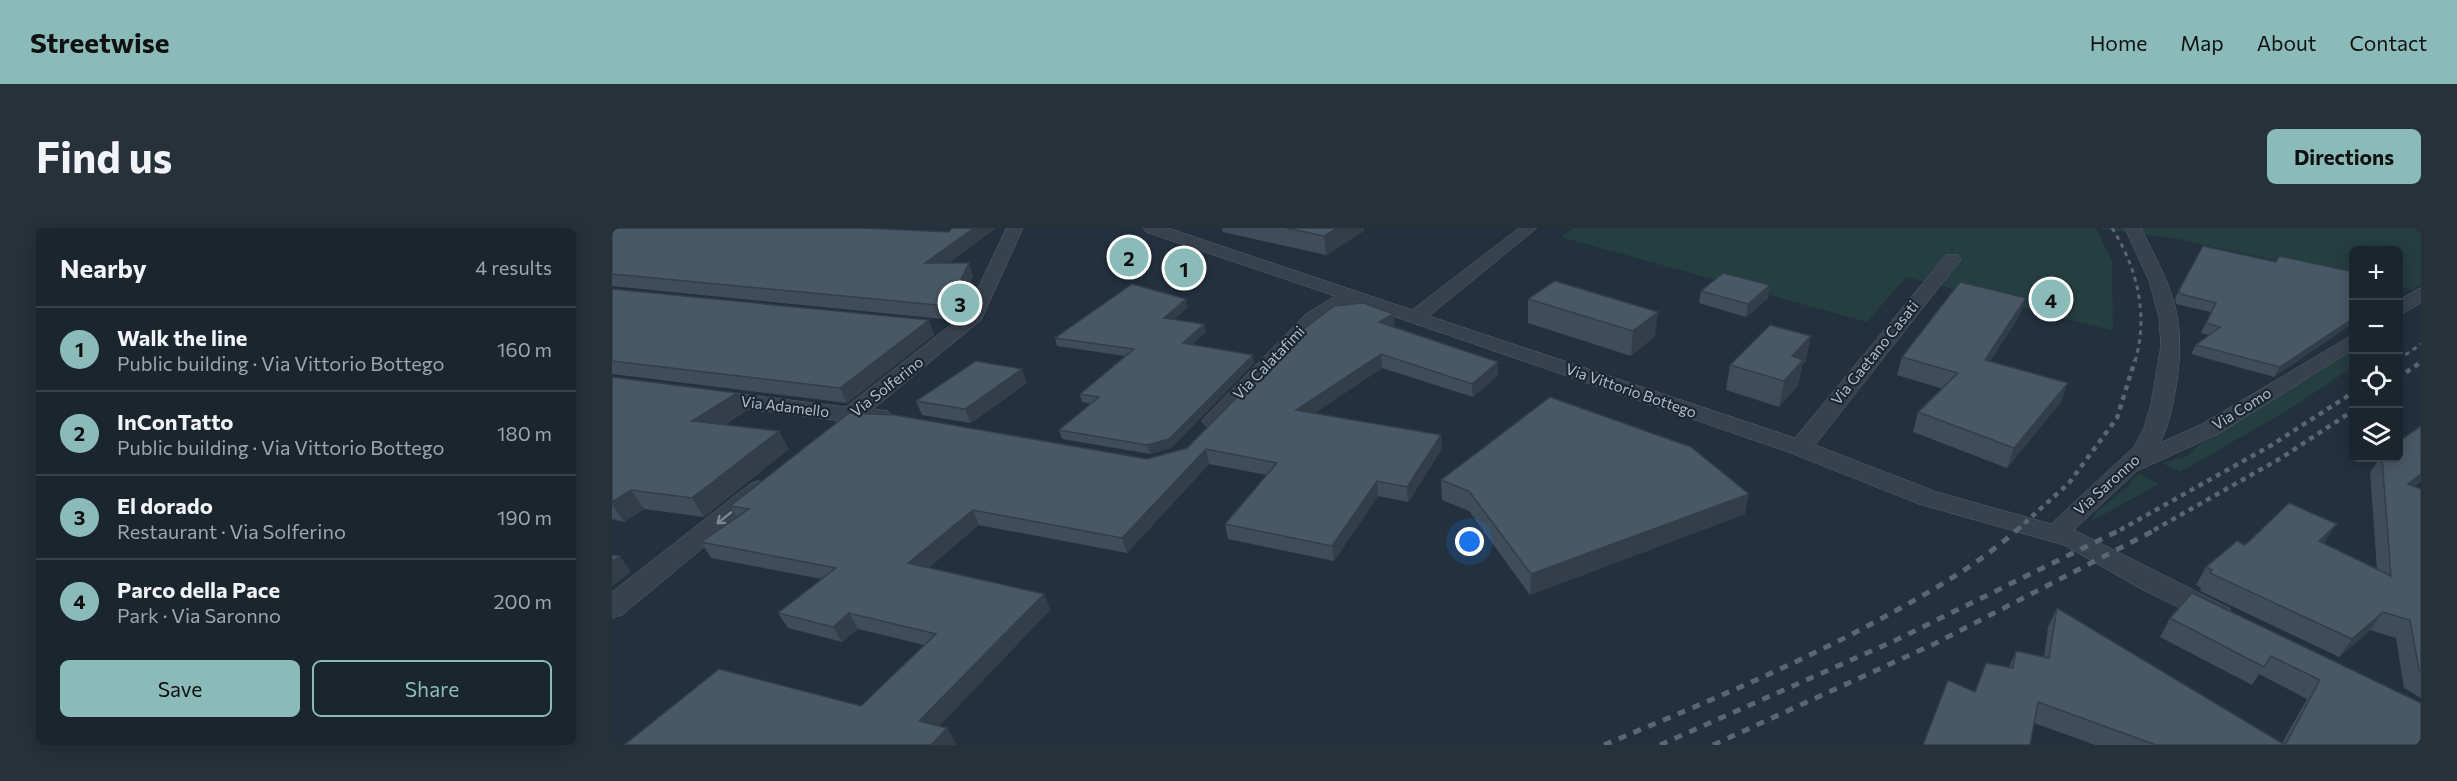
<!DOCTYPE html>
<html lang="en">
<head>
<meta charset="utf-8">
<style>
	:root { --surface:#1a252e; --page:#27313a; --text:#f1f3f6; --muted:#9fa5aa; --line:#38424a; --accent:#8bbbb9 }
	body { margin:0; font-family:Commissioner,sans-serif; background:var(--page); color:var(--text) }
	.controls { position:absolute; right:18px; top:18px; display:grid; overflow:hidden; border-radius:9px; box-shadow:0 3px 15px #0003 }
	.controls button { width:54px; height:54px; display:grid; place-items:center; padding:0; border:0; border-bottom:2px solid var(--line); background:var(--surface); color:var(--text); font:30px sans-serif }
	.you { position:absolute; left:858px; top:314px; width:21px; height:21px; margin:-15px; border:4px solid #fff; border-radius:50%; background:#1a73e8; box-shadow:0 0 0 9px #1a73e833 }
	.badge { display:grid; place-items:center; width:39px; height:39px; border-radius:50%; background:var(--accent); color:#111; font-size:20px; font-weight:700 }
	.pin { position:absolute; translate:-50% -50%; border:3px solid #fff; box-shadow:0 2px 6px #0006 }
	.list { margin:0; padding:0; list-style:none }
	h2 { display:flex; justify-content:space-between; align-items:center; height:78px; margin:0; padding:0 24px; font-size:26px }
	h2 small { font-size:20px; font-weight:400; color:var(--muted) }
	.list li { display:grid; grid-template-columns:39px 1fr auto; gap:18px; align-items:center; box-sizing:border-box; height:84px; padding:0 24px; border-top:2px solid var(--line) }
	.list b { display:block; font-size:22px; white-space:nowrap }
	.list p { margin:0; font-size:20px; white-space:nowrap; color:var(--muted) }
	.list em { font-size:20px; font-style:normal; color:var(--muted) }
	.actions { display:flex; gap:12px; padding:18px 24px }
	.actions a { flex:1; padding:14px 0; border:2px solid var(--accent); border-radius:9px; text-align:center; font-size:21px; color:var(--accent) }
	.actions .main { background:var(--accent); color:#111 }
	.icon { flex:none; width:33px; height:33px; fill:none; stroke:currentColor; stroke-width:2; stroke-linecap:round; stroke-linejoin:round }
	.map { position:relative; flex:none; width:1809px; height:517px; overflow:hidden; border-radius:9px }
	header { display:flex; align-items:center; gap:36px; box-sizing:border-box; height:84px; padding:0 30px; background:var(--accent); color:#111 }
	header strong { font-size:28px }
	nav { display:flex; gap:33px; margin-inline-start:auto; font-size:21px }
	.intro { display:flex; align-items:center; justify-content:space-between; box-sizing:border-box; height:144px; padding:0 36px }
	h1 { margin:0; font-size:42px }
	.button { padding:15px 27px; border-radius:9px; background:var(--accent); color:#111; font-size:21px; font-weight:700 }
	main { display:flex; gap:36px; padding:0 36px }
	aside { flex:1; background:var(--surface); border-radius:9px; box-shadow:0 3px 15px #0003 }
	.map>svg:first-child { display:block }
</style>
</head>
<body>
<header>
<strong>Streetwise</strong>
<nav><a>Home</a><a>Map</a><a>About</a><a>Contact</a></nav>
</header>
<div class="intro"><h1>Find us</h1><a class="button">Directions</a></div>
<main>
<aside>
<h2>Nearby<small>4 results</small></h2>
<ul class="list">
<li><span class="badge">1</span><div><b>Walk the line</b><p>Public building · Via Vittorio Bottego</p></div><em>160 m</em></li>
<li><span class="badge">2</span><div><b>InConTatto</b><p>Public building · Via Vittorio Bottego</p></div><em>180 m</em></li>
<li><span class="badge">3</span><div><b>El dorado</b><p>Restaurant · Via Solferino</p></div><em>190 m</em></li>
<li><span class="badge">4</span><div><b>Parco della Pace</b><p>Park · Via Saronno</p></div><em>200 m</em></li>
</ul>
<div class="actions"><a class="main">Save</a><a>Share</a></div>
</aside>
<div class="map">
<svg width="1809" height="517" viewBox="0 0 1809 517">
	<rect width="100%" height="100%" fill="#23313e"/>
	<g fill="#253e3f">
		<polygon points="960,0 1809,0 1809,56 1801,62 1787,59 1786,22 1742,22 1741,49 1566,11 1484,0 1500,33 1501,103 1294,49 1255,94 949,9"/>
		<polygon points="1741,123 1741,139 1681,179 1568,244 1550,235 1575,228 1588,216"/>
		<polygon points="1526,245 1547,256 1478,294 1485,283 1516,258"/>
	</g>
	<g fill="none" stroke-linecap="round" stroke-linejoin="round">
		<g stroke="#55606c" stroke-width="1">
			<g id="street">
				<path d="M 395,0 L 411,0 L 369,92 L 261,181 L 276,183 L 280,188 L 276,193 C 268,195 232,198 226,196 L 223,192 L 96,176 L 88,174 L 85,169 L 88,164 L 96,162 L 234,179 L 354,85 Z"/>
				<path d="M 532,0 L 556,0 L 800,82 L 907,0 L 925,0 L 817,88 L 1183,210 L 1334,27 L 1346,27 L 1349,31 L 1346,35 L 1203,217 L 1325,264 L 1439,296 L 1522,219 L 1532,200 L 1539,176 L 1549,118 L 1547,89 L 1537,53 L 1513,0 L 1529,0 C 1559,60 1574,85 1565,153 C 1561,175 1558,195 1548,215 L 1590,196 L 1742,106 L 1742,121 L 1606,206 L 1525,243 L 1462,302 L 1617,380 L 1621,387 L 1617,394 L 1606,398 L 1531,362 L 1452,317 L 1307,276 L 1179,225 L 740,74 L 708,94 L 610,198 L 594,198 L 590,193 L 594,188 L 694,86 L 723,68 L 534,4 Z"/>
				<polygon points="1809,60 1809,75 1786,88 1786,73"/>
				<polygon points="147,253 156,256 160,261 156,266 10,387 0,390 0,364 138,256"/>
			</g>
		</g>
		<use href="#street" fill="#37424e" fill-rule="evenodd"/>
		<g stroke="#596775" stroke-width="3" stroke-dasharray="4.5 4.5" stroke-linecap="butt">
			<path d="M 1500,0 C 1525,39 1537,88 1523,133"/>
			<polyline points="1786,132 1809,116"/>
		</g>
		<g stroke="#596775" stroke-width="4.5" stroke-dasharray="5 5" stroke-linecap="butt">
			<polyline points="1786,150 1809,134"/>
			<polyline points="1405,302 1457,255 1505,190 1523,132"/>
			<polyline points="1508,302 1658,218 1742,164"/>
			<polyline points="1542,302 1669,230 1742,182"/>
		</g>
		<g stroke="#596775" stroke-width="5" stroke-dasharray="8 8" stroke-linecap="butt">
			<path d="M 992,517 C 1087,477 1183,438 1274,388 C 1320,363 1367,336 1406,301"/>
			<polyline points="1048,517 1282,413 1510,301"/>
			<polyline points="1101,517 1324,415 1545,301"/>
		</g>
	</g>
	<g fill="#3f4c59">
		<polygon points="0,0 337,4 384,0 336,35 361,48 341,92 0,58"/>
		<polygon points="610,0 752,0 752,3 714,27 611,4"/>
		<polygon points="1664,34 1742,44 1662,149 1579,126 1584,117 1597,107 1589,105 1599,84 1564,76 1563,71 1567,62"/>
		<polygon points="0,61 322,107 235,175 0,146"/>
		<polygon points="1089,63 1156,70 1134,89 1087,75"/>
		<polygon points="916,71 1043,108 1019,128 916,95"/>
		<polygon points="576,79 561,92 594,104 580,116 642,135 559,220 538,226 450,211 447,202 479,176 470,174 468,166 513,128 445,118 443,110"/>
		<polygon points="1408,87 1378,133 1449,174 1395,240 1301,204 1306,184 1331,161 1285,147 1290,129"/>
		<polygon points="783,99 886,147 861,169 770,140 703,185 830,221 796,274 766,268 722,333 616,311 613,296 655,247 597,236 515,325 367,297 316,340 432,366 438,382 327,498 344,516 343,517 12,517 249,478 312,417 246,401 230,414 176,400 166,385 210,351 99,330 89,314 125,289 118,278 535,231 575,220"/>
		<polygon points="1194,133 1190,137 1186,157 1167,179 1114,162 1118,137"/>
		<polygon points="0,149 135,182 113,197 177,221 92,289 32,281 12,294 0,291"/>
		<polygon points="415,155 359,195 310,187 304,173"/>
		<polygon points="1768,230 1786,230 1803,259 1809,261 1809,470 1792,460 1784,410 1758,402 1727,429 1588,363 1589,360 1584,357 1594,339 1633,317 1713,313 1712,315 1765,341 1758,244"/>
		<polygon points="829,252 1133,286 918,367 857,283 830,272"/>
		<polygon points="1580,365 1809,517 1483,517 1422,495 1363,464 1397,439 1404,423 1432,429 1436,399 1445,380 1670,515 1695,471 1647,446 1640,457 1548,409 1558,390"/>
	</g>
	<g fill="#333e48">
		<polygon points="362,0 384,0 319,48 313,35"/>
		<polygon points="725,0 752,0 752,3 714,27 712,8"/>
		<polygon points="357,35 361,48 341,92 336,78"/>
		<polygon points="1158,57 1156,70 1134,89 1136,76"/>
		<polygon points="1414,70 1408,87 1367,150 1373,132"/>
		<polygon points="574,71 576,79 554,98 552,90"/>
		<polygon points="1046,84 1043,108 1019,128 1021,103"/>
		<polygon points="782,86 783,99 767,94"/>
		<polygon points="1742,90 1742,95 1662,149 1668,139"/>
		<polygon points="317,92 322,107 235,175 228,160"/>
		<polygon points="592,96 594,104 573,123 571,115"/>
		<polygon points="1199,108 1194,133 1190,137 1186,157 1167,179 1172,153 1180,128"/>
		<polygon points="769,126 770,140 687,196 684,182"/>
		<polygon points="641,127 642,135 559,220 538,226 535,217"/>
		<polygon points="886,134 886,147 861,169 860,156"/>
		<polygon points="410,141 415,155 359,195 353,181"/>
		<polygon points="1456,155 1449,174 1395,240 1402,220"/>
		<polygon points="125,165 135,182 91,211 80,193"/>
		<polygon points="167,203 177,221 92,289 80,270"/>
		<polygon points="829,207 830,221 796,274 795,259"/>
		<polygon points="594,221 597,236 515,325 510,310"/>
		<polygon points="1809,246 1809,254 1785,273 1796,256"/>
		<polygon points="765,253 766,268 722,333 720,318"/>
		<polygon points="19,262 32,281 12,294 0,276 0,274"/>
		<polygon points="1137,266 1133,286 918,367 919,346"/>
		<polygon points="361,282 367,297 304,351 296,335"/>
		<polygon points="1725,296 1713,313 1696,331 1707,313"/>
		<polygon points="8,328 19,344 0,358 0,334"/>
		<polygon points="432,366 438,382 316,509 307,493"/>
		<polygon points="1771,384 1758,402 1727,429 1740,411"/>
		<polygon points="237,385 246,401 230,414 221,399"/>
		<polygon points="335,500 344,516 343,517 319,517"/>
	</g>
	<g fill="#495867" stroke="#333e48" stroke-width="1.5">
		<polygon points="0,0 251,0 337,4 340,0 362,0 313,35 357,35 336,78 0,46"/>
		<polygon points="674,0 725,0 712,8"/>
		<polygon points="1591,18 1664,34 1667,28 1742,44 1742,90 1668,139 1584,117 1608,99 1594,95 1604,75 1569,66 1567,62"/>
		<polygon points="1111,45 1158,57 1136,76 1089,63"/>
		<polygon points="943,53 1046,84 1021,103 916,71"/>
		<polygon points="1348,54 1414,70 1373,132 1456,155 1402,220 1306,184 1346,145 1290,129"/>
		<polygon points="520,56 574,71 552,90 592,96 571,115 641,127 557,211 535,217 447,202 487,169 468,166 522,121 443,110"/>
		<polygon points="0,61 317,92 228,160 0,133"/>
		<polygon points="751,75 782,86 767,94 886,134 860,156 769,126 684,182 829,207 795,259 765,253 720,318 613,296 665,235 594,221 510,310 361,282 296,335 432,366 307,493 335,500 319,517 12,517 107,441 249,478 324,406 237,385 221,399 166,385 224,340 89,314 137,281 118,278 237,185 283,187 535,231 575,220 692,101 722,78"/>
		<polygon points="1158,97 1199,108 1180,128 1191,132 1172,153 1118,137"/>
		<polygon points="364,133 410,141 353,181 304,173"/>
		<polygon points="0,149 125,165 80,193 167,203 80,270 19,262 0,274"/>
		<polygon points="938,169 1079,219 1137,266 919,346 857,263 829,252"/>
		<polygon points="1809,198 1809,246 1796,256 1809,261 1809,443 1807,442 1798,392 1771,384 1740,411 1598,345 1600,342 1594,339 1625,313 1633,317 1677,275 1725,296 1707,313 1779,348 1770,230 1786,230 1786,214"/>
		<polygon points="0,327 8,328 0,334"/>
		<polygon points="1580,365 1809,475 1809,517 1544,517 1426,474 1418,517 1311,517 1336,452 1363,464 1374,435 1401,440 1404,423 1437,430 1445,380 1673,517 1708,452 1659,428 1652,439 1558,390"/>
	</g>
	<defs><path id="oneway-shaft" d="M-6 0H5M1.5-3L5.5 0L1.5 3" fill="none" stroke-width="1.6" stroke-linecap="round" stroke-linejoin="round" transform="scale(1.5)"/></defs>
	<use stroke="#7b8692" href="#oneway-shaft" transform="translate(112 290) rotate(141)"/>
	<g text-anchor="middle" stroke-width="4.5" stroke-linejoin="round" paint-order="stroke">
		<g font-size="15" fill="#b3bdc9" stroke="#1c2733">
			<text transform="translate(1263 125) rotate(-51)" y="5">Via Gaetano Casati</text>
			<text transform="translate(657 135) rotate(-46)" y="5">Via Calatafimi</text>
			<text transform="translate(275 159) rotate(-38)" y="5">Via Solferino</text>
			<text transform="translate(1019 163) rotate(19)" y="5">Via Vittorio Bottego</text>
			<text transform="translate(173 179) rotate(7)" y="5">Via Adamello</text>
			<text transform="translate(1630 181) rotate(-32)" y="5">Via Como</text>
			<text transform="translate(1495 257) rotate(-42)" y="5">Via Saronno</text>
		</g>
	</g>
</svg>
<div class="controls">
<button>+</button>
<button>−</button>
<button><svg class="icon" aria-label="locate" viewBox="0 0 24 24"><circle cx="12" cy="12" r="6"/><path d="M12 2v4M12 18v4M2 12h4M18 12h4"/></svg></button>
<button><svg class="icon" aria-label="layers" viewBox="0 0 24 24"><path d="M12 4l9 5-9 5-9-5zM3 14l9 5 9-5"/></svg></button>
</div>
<div class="you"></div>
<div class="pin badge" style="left:572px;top:40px">1</div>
<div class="pin badge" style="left:517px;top:29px">2</div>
<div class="pin badge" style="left:348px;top:75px">3</div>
<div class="pin badge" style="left:1439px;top:71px">4</div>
</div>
</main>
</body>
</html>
